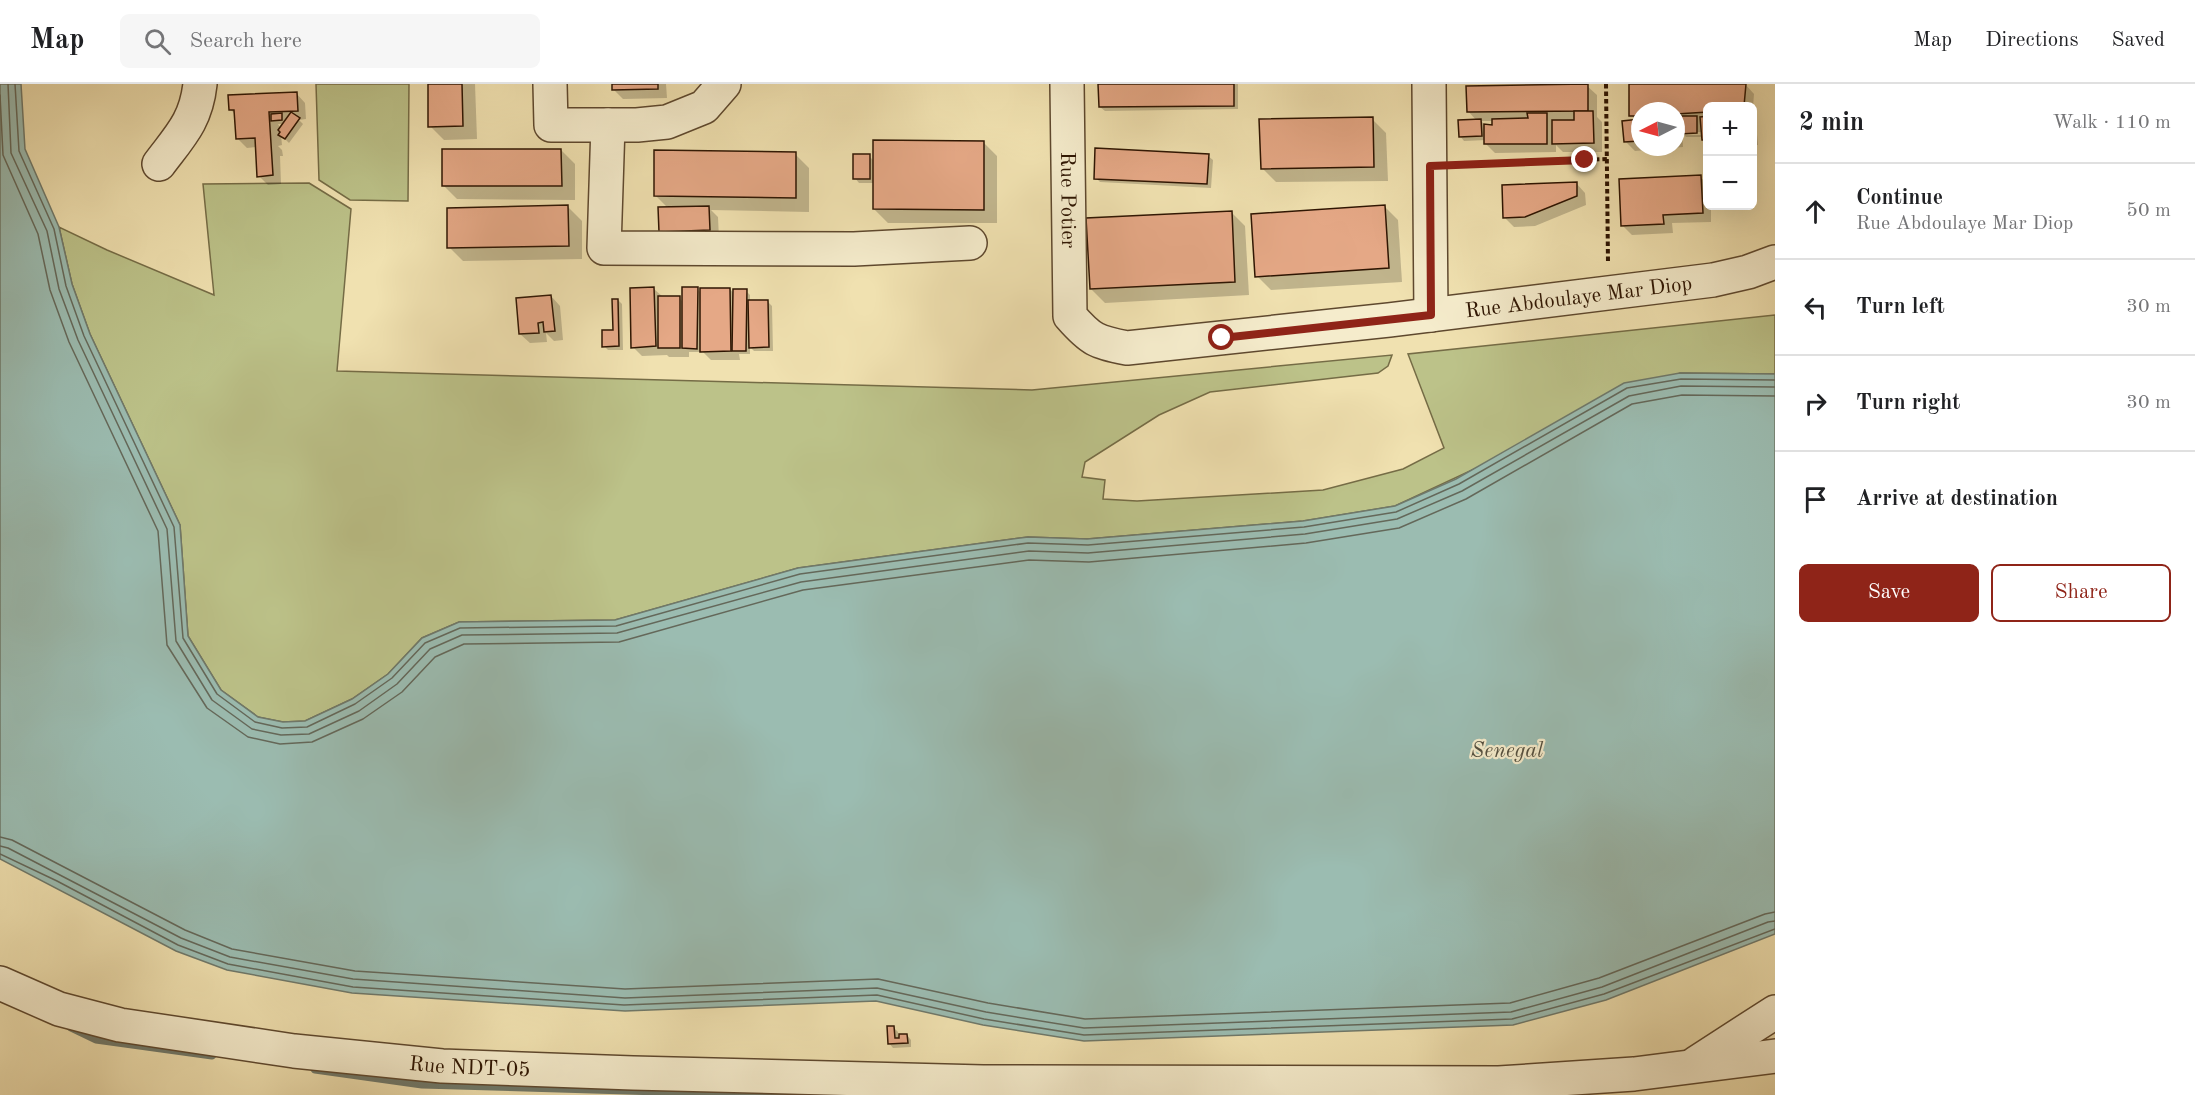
<!DOCTYPE html>
<html lang="en">
<head>
<meta charset="utf-8">
<style>
	:root { --surface:#fff; --page:#f6f6f6; --text:#202124; --muted:#757577; --line:#e0e0e0; --accent:#8f2418 }
	body { margin:0; font-family:"Old Standard TT",serif; background:var(--page); color:var(--text) }
	.controls { position:absolute; right:18px; top:18px; display:grid; overflow:hidden; border-radius:9px; box-shadow:0 6px 24px #0002 }
	.controls button { width:54px; height:54px; display:grid; place-items:center; padding:0; border:0; border-bottom:2px solid var(--line); background:var(--surface); color:var(--text); font:30px sans-serif }
	.compass { position:absolute; left:1631px; top:18px; width:54px; height:54px; border-radius:50%; background:var(--surface); box-shadow:0 6px 24px #0002; rotate:264deg }
	.stop { position:absolute; width:18px; height:18px; margin:-14px; border:4px solid #8f2418; border-radius:50%; background:#fff }
	.stop.end { background:#8f2418; border-color:#fff; box-shadow:0 2px 6px #0008 }
	.list { margin:0; padding:0; list-style:none }
	h2 { display:flex; justify-content:space-between; align-items:center; height:78px; margin:0; padding:0 24px; font-size:26px }
	h2 small { font-size:20px; font-weight:400; color:var(--muted) }
	.list li { display:grid; grid-template-columns:39px 1fr auto; gap:18px; align-items:center; box-sizing:border-box; height:96px; padding:0 24px; border-top:2px solid var(--line) }
	.list b { display:block; font-size:22px; white-space:nowrap }
	.list p { margin:0; font-size:20px; white-space:nowrap; color:var(--muted) }
	.list em { font-size:20px; font-style:normal; color:var(--muted) }
	.actions { display:flex; gap:12px; padding:18px 24px }
	.actions a { flex:1; padding:14px 0; border:2px solid var(--accent); border-radius:9px; text-align:center; font-size:21px; color:var(--accent) }
	.actions .main { background:var(--accent); color:#fff }
	.icon { flex:none; width:33px; height:33px; fill:none; stroke:currentColor; stroke-width:2; stroke-linecap:round; stroke-linejoin:round }
	.map { position:relative; flex:none; width:1775px; height:1011px; overflow:hidden }
	header { display:flex; align-items:center; gap:36px; box-sizing:border-box; height:84px; padding:0 30px; background:var(--surface); border-bottom:2px solid var(--line) }
	header strong { font-size:28px }
	nav { display:flex; gap:33px; margin-inline-start:auto; font-size:21px }
	.search { width:420px; height:54px; background:var(--page); display:flex; align-items:center; gap:15px; box-sizing:border-box; padding:0 21px; border-radius:9px; color:var(--muted); font-size:22px }
	main { display:flex }
	aside { flex:1; background:var(--surface) }
	.map>svg:first-child { display:block }
</style>
</head>
<body>
<header>
<strong>Map</strong>
<div class="search"><svg class="icon" aria-label="search" viewBox="0 0 24 24"><circle cx="10" cy="10" r="6"/><path d="M15 15l6 6"/></svg>Search here</div>
<nav><a>Map</a><a>Directions</a><a>Saved</a></nav>
</header>
<main>
<div class="map">
<svg width="1775" height="1011" viewBox="0 0 1775 1011">
	<rect width="100%" height="100%" fill="#f0e1b0"/>
	<filter id="stains"><feTurbulence type="fractalNoise" baseFrequency=".00333" numOctaves="4"/><feColorMatrix values="0 0 0 0 .2 0 0 0 0 .09 0 0 0 0 .02 0 0 0 .5 -.17"/></filter>
	<radialGradient id="worn" r=".72"><stop offset=".6" stop-color="#630" stop-opacity="0"/><stop offset="1" stop-color="#630" stop-opacity=".3"/></radialGradient>
	<g fill="#bcc289" stroke="#756c46" stroke-width="1.5">
		<polygon points="316,0 409,0 408,117 350,116 319,96"/>
		<polygon points="309,99 351,125 337,287 1032,306 1392,271 1388,282 1378,289 1210,308 1159,331 1085,378 1082,393 1105,396 1103,415 1137,417 1323,406 1403,385 1444,364 1408,270 1775,231 1775,290 1680,289 1395,422 1303,437 1087,455 1028,453 798,484 615,536 459,538 422,554 388,590 352,615 305,637 283,638 258,633 221,606 188,552 180,441 90,250 72,200 59,143 107,166 214,211 203,100"/>
	</g>
	<polygon fill="#9bbcb1" stroke="#6f796b" stroke-width="1.5" points="0,0 21,0 25,65 59,143 72,200 90,250 180,441 188,552 221,606 258,633 283,638 305,637 352,615 388,590 422,554 459,538 615,536 798,484 1028,453 1087,455 1303,437 1395,422 1456,395 1624,299 1680,289 1775,290 1775,850 1606,916 1513,941 1084,957 983,941 876,917 625,927 352,909 227,886 176,867 0,775"/>
	<g fill="#0003" fill-rule="evenodd">
		<polygon points="429,0 475,0 477,55 444,56 430,42"/>
		<polygon points="614,0 666,0 667,14 623,15 614,6"/>
		<polygon points="1100,0 1238,0 1238,25 1105,27 1100,23"/>
		<path d="M 1745,0 L 1754,10 L 1752,36 L 1752,22 L 1708,22 L 1708,59 L 1703,53 L 1686,53 L 1682,49 L 1683,63 L 1635,67 L 1625,57 L 1637,37 L 1631,31 L 1630,1 ZM 1640,27 L 1676,27 L 1676,63 L 1640,63 ZM 1684,48 L 1705,48 L 1705,51 L 1684,51 Z"/>
		<path d="M 1587,2 L 1597,11 L 1597,33 L 1602,38 L 1602,68 L 1563,68 L 1556,61 L 1556,68 L 1495,69 L 1486,60 L 1486,56 L 1464,57 L 1460,52 L 1477,37 L 1468,27 ZM 1481,37 L 1493,37 L 1493,42 L 1486,42 Z"/>
		<path d="M 296,9 L 305,19 L 306,35 L 299,36 L 303,40 L 289,59 L 281,51 L 282,61 L 278,62 L 282,66 L 283,72 L 280,72 L 281,100 L 268,101 L 259,92 L 257,63 L 247,64 L 237,54 L 236,31 L 230,25 ZM 278,40 L 285,40 L 281,45 Z"/>
		<polygon points="1372,35 1386,49 1388,97 1276,98 1262,84"/>
		<polygon points="1752,36 1756,39 1758,61 1752,61"/>
		<polygon points="983,58 997,72 997,139 888,139 874,125 874,99 859,99 855,94 869,72 874,77"/>
		<polygon points="561,66 575,80 575,116 457,115 443,101"/>
		<polygon points="795,70 809,84 809,128 711,126 718,133 719,155 670,156 661,147 668,124 655,111"/>
		<polygon points="1208,72 1213,76 1211,104 1100,98 1096,94"/>
		<polygon points="1700,93 1708,100 1708,122 1711,122 1711,138 1672,139 1673,149 1632,151 1623,142"/>
		<polygon points="1576,99 1585,109 1586,121 1535,142 1514,143 1505,134"/>
		<polygon points="1384,122 1398,136 1402,198 1271,206 1257,192"/>
		<polygon points="568,123 582,137 582,175 463,177 449,163"/>
		<polygon points="1231,128 1245,142 1249,211 1105,219 1091,205"/>
		<polygon points="654,205 663,213 679,214 683,218 697,205 701,209 730,205 734,210 746,207 750,211 750,218 767,217 772,222 773,267 754,267 750,263 750,270 739,270 740,276 711,276 701,266 701,268 689,268 689,273 669,273 667,271 642,272 633,263"/>
		<polygon points="551,212 560,222 563,256 554,257 546,249 547,258 530,259 520,250"/>
		<polygon points="618,216 622,220 623,266 608,266 604,262 615,247"/>
		<polygon points="894,944 898,948 898,952 907,951 911,956 911,963 893,964 889,959"/>
	</g>
	<g fill="none" stroke-linecap="round" stroke-linejoin="round">
		<g stroke="#64685a" stroke-width="1.5">
			<polyline points="8,0 11,69 47,147 59,205 78,256 167,445 176,557 212,616 252,645 281,651 309,650 359,627 397,600 430,565 462,551 617,549 801,498 1029,467 1088,469 1305,450 1397,435 1462,407 1629,312 1681,302 1775,303"/>
			<polyline points="15,0 19,67 54,145 66,202 84,252 174,443 183,554 217,610 255,638 282,644 307,643 355,620 392,594 425,559 460,544 616,542 800,490 1028,459 1088,461 1304,443 1396,428 1459,400 1627,304 1681,295 1775,296"/>
			<polyline points="0,11 3,71 38,150 50,206 69,258 158,447 167,561 207,624 248,653 280,660 312,658 363,635 402,608 435,573 464,560 619,558 803,506 1029,476 1089,478 1306,459 1399,444 1466,415 1632,320 1682,311 1775,312"/>
			<polyline points="0,753 12,756 185,846 232,865 355,887 625,905 878,895 988,919 1085,935 1510,919 1599,894 1765,830 1775,828"/>
			<polyline points="0,762 8,764 181,854 230,873 353,895 625,914 877,904 986,928 1084,944 1511,928 1602,903 1768,838 1775,837"/>
			<polyline points="0,770 57,797 178,861 228,880 353,903 624,921 877,911 984,935 1084,951 1512,935 1604,910 1775,845"/>
		</g>
		<g stroke="#6f796b" stroke-width="9">
			<polyline points="71,943 96,955 212,971"/>
			<polyline points="315,985 422,1000 796,1011"/>
		</g>
	</g>
	<g fill="#e5a886" stroke="#2e1502" stroke-width="1.5">
		<polygon points="428,0 462,0 463,42 428,43"/>
		<polygon points="612,0 658,0 658,5 612,6"/>
		<polygon points="1098,0 1234,0 1234,22 1099,23"/>
		<polygon points="1588,0 1588,27 1467,28 1466,2"/>
		<polygon points="1629,0 1746,0 1744,22 1708,22 1708,28 1676,30 1676,27 1640,27 1640,32 1629,32"/>
		<polygon points="297,8 298,27 269,28 273,91 257,93 255,54 236,55 234,26 229,26 228,11"/>
		<polygon points="1574,27 1593,27 1594,59 1552,60 1552,36 1574,36"/>
		<polygon points="291,28 300,34 285,55 278,51 280,48 278,46"/>
		<polygon points="282,29 282,36 271,37 271,30"/>
		<polygon points="1527,29 1547,29 1547,60 1484,60 1484,40 1492,41 1492,35 1528,34"/>
		<polygon points="1680,32 1697,32 1697,49 1680,50"/>
		<polygon points="1708,32 1708,56 1702,56 1700,33"/>
		<polygon points="1373,33 1374,83 1261,85 1259,35"/>
		<polygon points="1481,35 1482,52 1459,53 1458,36"/>
		<polygon points="1640,35 1640,57 1624,58 1622,37"/>
		<polygon points="873,56 984,57 984,126 873,125"/>
		<polygon points="1095,64 1209,70 1207,100 1094,95"/>
		<polygon points="442,65 561,65 562,102 442,102"/>
		<polygon points="654,66 796,68 796,114 654,112"/>
		<rect x="853" y="70" width="17" height="25"/>
		<polygon points="1701,91 1703,129 1663,131 1664,140 1621,142 1619,95"/>
		<polygon points="1577,98 1577,112 1525,133 1503,134 1502,101"/>
		<polygon points="568,121 569,162 447,164 447,124"/>
		<polygon points="1385,121 1389,184 1255,193 1251,130"/>
		<polygon points="709,122 710,146 659,148 658,123"/>
		<polygon points="1232,127 1235,198 1090,205 1086,134"/>
		<polygon points="654,203 656,262 631,264 630,204"/>
		<polygon points="682,203 698,203 697,265 682,264"/>
		<polygon points="700,204 730,204 731,267 700,268"/>
		<polygon points="733,205 747,205 746,267 732,267"/>
		<polygon points="551,211 555,247 544,248 543,238 538,239 539,249 519,250 516,214"/>
		<rect x="658" y="212" width="22" height="52"/>
		<polygon points="612,215 618,215 619,262 602,263 602,246 613,246"/>
		<polygon points="748,216 768,216 769,263 749,264"/>
		<polygon points="887,942 894,942 895,954 899,954 899,950 907,950 908,959 888,960"/>
	</g>
	<g fill="none" stroke-linecap="round" stroke-linejoin="round">
		<g stroke="#5e482e" stroke-width="36">
			<g id="minor">
				<polyline points="550,0 551,41 637,41 667,38 704,23 724,0"/>
				<path id="s1" d="M 1067,0 L 1070,232 C 1091,256 1096,258 1127,264 L 1389,236 L 1713,196 L 1748,188 L 1775,178"/>
				<polyline points="1429,0 1431,231"/>
				<polyline points="608,41 604,164 854,165 970,159"/>
				<path d="M 159,80 C 180,52 196,37 200,0"/>
				<path id="s2" d="M 0,899 L 59,925 L 120,941 L 294,967 L 442,982 L 633,989 L 983,998 L 1499,999 L 1634,990 L 1775,972"/>
				<polyline points="1696,979 1775,928"/>
			</g>
		</g>
		<g stroke="#2e1502" stroke-width="4" stroke-dasharray="4.5 3" stroke-linecap="butt">
			<polyline points="1606,0 1608,179"/>
			<polyline points="1460,81 1607,75"/>
		</g>
		<use href="#minor" stroke="#f5eccc" stroke-width="33"/>
	</g>
	<g fill="none" stroke-linecap="round" stroke-linejoin="round">
		<polyline stroke="#8f2418" stroke-width="8" points="1222,254 1431,231 1430,82 1585,76"/>
	</g>
	<g text-anchor="middle" stroke-width="4.5" stroke-linejoin="round" paint-order="stroke">
		<g font-size="21" fill="#2e1502" stroke="#f5eccc">
			<text dy="7" stroke="none"><textPath href="#s1" startOffset="116">Rue Potier</textPath></text>
			<text dy="7" stroke="none"><textPath href="#s1" startOffset="754">Rue Abdoulaye Mar Diop</textPath></text>
			<text dy="7" stroke="none"><textPath href="#s2" startOffset="480">Rue NDT-05</textPath></text>
		</g>
		<g font-size="22" font-style="italic" fill="#544f3f" stroke="#f5eccc">
			<text x="1507" y="673">Senegal</text>
		</g>
	</g>
	<rect width="100%" height="100%" filter="url(#stains)"/>
	<rect width="100%" height="100%" fill="url(#worn)"/>
</svg>
<div class="controls">
<button>+</button>
<button>−</button>
</div>
<svg class="compass" viewBox="-18 -18 36 36"><path d="M0-13l5 13h-10z" fill="#e53935"/><path d="M0 13l5-13h-10z" fill="#757577"/></svg>
<div class="stop" style="left:1222px;top:254px"></div>
<div class="stop end" style="left:1585px;top:76px"></div>
</div>
<aside>
<h2>2 min<small>Walk · 110 m</small></h2>
<ul class="list">
<li><svg class="icon" aria-label="ahead" viewBox="0 0 24 24"><path d="M12 20V5M6 11l6-6 6 6"/></svg><div><b>Continue</b><p>Rue Abdoulaye Mar Diop</p></div><em>50 m</em></li>
<li><svg class="icon" aria-label="left" viewBox="0 0 24 24"><path d="M17 20v-9H6M10 6l-5 5 5 5"/></svg><div><b>Turn left</b></div><em>30 m</em></li>
<li><svg class="icon" aria-label="right" viewBox="0 0 24 24"><path d="M7 20v-9h11M14 6l5 5-5 5"/></svg><div><b>Turn right</b></div><em>30 m</em></li>
<li><svg class="icon" aria-label="arrive" viewBox="0 0 24 24"><path d="M6 21V4h12l-3 4 3 4H6"/></svg><div><b>Arrive at destination</b></div></li>
</ul>
<div class="actions"><a class="main">Save</a><a>Share</a></div>
</aside>
</main>
</body>
</html>
